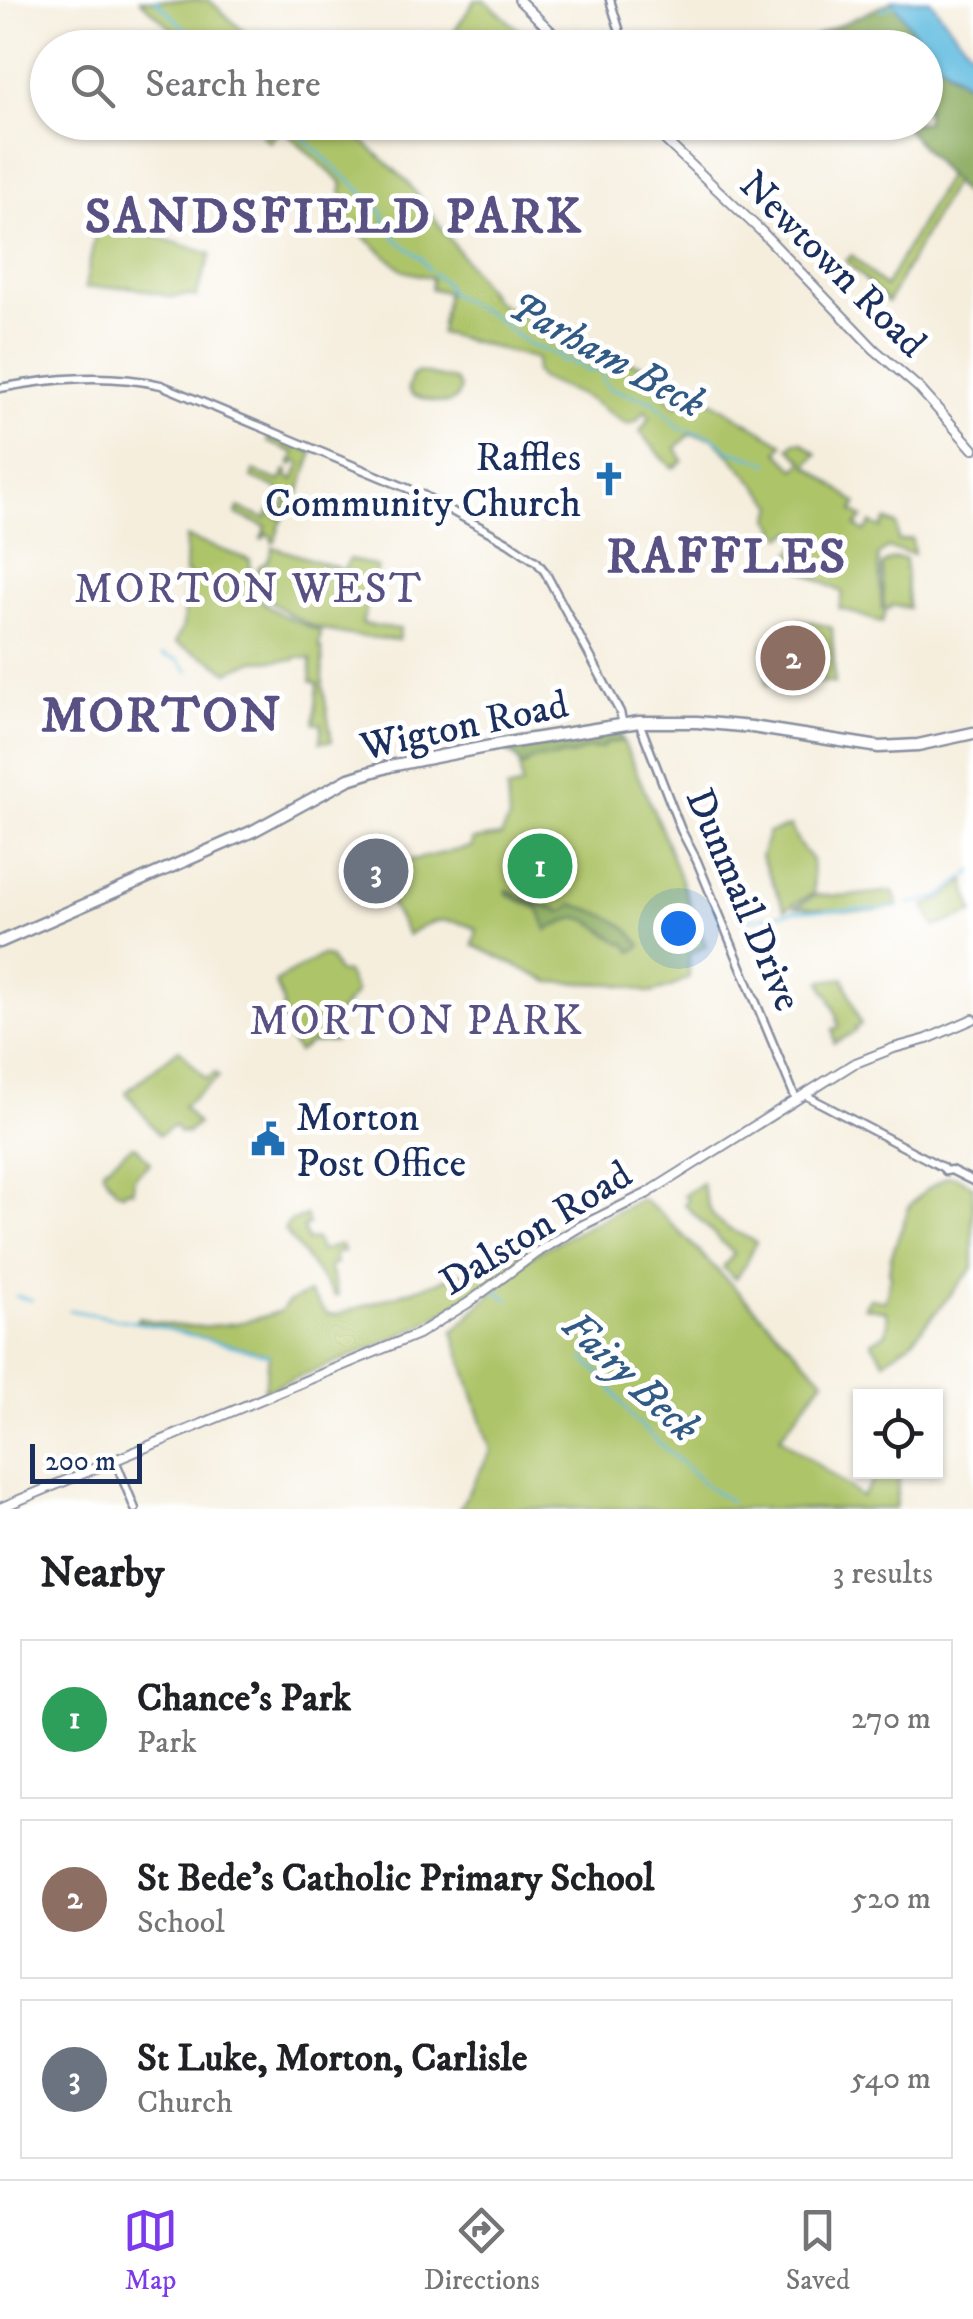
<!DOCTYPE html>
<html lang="en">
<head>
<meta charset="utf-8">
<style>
	:root { --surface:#fff; --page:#f6f6f6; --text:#202124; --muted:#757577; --line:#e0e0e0; --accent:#7c3aed }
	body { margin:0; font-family:"IM FELL DW Pica",serif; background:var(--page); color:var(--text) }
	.controls { position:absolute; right:30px; bottom:30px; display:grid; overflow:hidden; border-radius:0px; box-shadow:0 2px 8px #0004 }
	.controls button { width:90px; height:90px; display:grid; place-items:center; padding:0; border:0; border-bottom:2px solid var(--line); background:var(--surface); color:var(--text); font:50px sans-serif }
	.scale { position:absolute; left:30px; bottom:25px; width:112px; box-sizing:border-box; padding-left:10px; border:5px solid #1b2f5e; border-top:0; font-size:28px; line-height:35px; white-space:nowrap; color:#1b2f5e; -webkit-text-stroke:8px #fff; paint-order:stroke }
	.you { position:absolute; left:678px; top:928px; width:35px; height:35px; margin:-25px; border:8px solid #fff; border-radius:50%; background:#1a73e8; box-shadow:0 0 0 15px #1a73e833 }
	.badge { display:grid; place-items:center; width:65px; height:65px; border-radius:50%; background:var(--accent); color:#fff; font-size:32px; font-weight:700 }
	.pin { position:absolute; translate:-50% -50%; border:5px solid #fff; box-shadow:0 2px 10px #0006 }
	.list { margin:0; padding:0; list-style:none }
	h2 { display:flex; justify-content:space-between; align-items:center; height:130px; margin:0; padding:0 40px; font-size:42px }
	h2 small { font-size:32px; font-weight:400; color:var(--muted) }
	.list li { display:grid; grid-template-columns:65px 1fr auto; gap:30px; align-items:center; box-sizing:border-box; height:160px; margin:0 20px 20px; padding:0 20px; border:2px solid var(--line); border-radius:0px }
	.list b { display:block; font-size:38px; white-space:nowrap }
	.list p { margin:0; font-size:32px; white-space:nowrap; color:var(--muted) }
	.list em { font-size:32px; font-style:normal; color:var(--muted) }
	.icon { flex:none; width:55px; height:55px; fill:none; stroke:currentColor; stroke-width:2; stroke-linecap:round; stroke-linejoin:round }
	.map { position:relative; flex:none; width:973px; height:1509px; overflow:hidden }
	.search { position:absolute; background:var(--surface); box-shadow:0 2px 8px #0004; left:30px; right:30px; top:30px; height:110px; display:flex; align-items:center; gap:25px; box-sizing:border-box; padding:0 35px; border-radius:55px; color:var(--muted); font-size:38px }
	.sheet { height:670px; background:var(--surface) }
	nav { display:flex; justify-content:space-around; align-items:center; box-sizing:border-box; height:140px; border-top:2px solid var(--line); background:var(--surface); font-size:28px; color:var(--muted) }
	nav a { display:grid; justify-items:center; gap:5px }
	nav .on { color:var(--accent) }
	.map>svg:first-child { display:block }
</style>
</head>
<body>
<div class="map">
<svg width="973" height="1509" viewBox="0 0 973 1509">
	<rect width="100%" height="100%" fill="#fff"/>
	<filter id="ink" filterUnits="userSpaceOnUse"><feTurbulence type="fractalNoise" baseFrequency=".01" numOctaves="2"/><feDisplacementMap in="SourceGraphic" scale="20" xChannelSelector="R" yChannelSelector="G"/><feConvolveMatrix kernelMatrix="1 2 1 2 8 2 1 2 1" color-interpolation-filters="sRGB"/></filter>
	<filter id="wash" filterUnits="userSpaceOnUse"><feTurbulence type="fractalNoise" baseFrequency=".0048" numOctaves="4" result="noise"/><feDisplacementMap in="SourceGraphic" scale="40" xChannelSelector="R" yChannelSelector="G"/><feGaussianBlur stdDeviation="2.25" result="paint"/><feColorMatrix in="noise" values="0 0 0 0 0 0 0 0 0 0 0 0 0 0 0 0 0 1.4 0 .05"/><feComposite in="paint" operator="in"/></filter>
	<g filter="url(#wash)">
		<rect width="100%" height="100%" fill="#f5eedd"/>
		<g fill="#aec469" stroke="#647a64" stroke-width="2.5">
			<polygon points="140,0 209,0 261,47 192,47 185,42 177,47 171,47 181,37"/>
			<polygon points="475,0 485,0 538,47 451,48 446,44"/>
			<polygon points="926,48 950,73 973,89 973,204 953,183 888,302 846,261 852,255 885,287 947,176 901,123 926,122"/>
			<polygon points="270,123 343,123 407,181 495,301 589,350 661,371 653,380 676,406 687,396 710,400 783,444 778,452 795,469 804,461 789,448 795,442 802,442 817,454 807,465 857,503 853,511 863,517 856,526 865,532 871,523 881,528 886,520 897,525 898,541 912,539 914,554 887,548 878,555 882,609 886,611 882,623 839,608 843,593 799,569 791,552 803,540 794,531 783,537 770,519 775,506 731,456 713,438 690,434 676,448 683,461 675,467 671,467 640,432 650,417 645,411 635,422 626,424 585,397 541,379 535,373 537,359 440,333 447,292 431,289 432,278 404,271 342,218 353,204 341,193 343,184 281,128 270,142 262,136"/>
			<polygon points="98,218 211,254 196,297 188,295 171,297 131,287 85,288"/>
			<path d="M 418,372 L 455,380 L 460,387 C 457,414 431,400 412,395 L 408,389 L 412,376 Z"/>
			<polygon points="269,434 313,452 298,497 294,497 280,524 275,542 272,542 271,536 266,534 263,539 261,539 266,527 236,514 238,508 266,519 270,510 275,510 273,516 279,518 286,499 281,497 276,502 280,490 252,478 253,471 280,481 286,470 288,471 287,477 294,480 301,463 295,461 293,465 290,464 295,453 268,442"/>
			<path d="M 186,537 L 250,560 C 251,572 250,583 256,593 C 268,613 301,623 321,632 L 319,647 L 322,649 L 323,688 L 332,741 L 320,742 L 322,724 L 314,723 L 318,684 L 311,681 L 311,659 L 296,657 L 294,660 L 254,661 L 228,672 L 211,660 L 175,643 L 183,626 L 185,584 L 190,583 L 189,573 L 185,573 Z"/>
			<path d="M 273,547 L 344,570 L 349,559 L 378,567 L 362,624 L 400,629 L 398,640 C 372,638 344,636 319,628 C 299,622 251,596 257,572 C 260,561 260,569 267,561 C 270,558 272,551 273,547 Z"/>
			<polygon points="905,558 908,608 892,605 890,609 884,607 882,565 892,559"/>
			<polygon points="798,620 810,621 832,628 835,684 825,682 767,685 764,645 769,641 785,645 785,653 795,654 807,652 809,632 797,629"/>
			<path d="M 619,732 L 661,828 L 706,946 L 689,955 L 689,977 L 671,987 L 651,993 L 615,984 L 550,982 L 473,945 L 477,929 C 450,917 432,917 408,935 L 385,894 L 399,882 L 406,861 L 472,847 L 472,840 L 501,836 L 509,820 L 507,790 L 522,786 L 519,760 L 504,750 Z"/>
			<polygon points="790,826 799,844 812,860 814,893 785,909 761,857 768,833"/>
			<polygon points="965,881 973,913 935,927 924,906 943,898"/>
			<path d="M 893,891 L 898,905 C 868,916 827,909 796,907 L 815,895 L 849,896 Z"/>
			<path d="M 322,955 L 330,958 L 338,973 L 346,972 L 356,993 L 332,1020 L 335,1041 L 310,1043 L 298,1052 C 283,1033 285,1028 283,1005 C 282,997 278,989 275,982 Z"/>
			<polygon points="844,978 861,1025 855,1028 856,1031 834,1043 833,1029 839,1027 839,1022 837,1022 837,1016 828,993 826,993 821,981"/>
			<polygon points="179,1049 206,1079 215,1073 219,1077 183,1106 197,1124 186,1134 183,1131 180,1133 174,1125 159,1135 126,1092"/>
			<polygon points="132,1146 137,1147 150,1163 134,1177 133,1191 127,1190 123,1193 117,1191 103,1173 103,1169"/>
			<polygon points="948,1176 957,1177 973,1186 973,1268 910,1343 884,1361 871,1342 886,1333 888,1321 886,1311 864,1307 870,1298 885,1301 891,1276 889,1271 891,1257 910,1205 927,1189"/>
			<path d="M 702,1183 C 711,1226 719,1223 756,1242 L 745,1265 L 735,1279 L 723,1267 L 734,1254 L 684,1204 L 688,1200 L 684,1195 Z"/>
			<polygon points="641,1199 663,1215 824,1379 780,1437 860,1496 862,1496 876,1477 873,1472 900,1472 895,1509 459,1509 491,1451 453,1332 518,1266 536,1253"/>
			<polygon points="306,1216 308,1225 303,1227 307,1241 316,1239 320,1251 341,1245 344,1251 334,1254 336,1264 329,1267 338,1295 335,1296 284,1230 289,1222"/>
			<path d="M 543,1233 L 563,1233 C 511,1262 468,1303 414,1329 C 366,1353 314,1370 264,1391 L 269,1355 L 136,1321 L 139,1317 C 179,1333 235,1327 275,1313 C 287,1309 278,1312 287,1304 C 293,1299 302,1296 309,1293 L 327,1314 L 336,1315 L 513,1257 L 528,1247 Z"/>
		</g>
		<g fill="#8aaa5d" stroke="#526c5e" stroke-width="2.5">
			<polygon points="893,1 925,48 826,47 815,36"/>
			<polygon points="926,48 950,73 973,89 973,204 901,123 926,122"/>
			<path d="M 619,732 L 623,741 L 607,743 L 602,748 L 587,749 L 571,756 C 562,753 560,757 551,758 C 539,760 533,756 525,766 L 521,766 L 514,755 L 504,750 Z"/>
			<path d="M 507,890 C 519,893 527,901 539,904 C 549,907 553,906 562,912 L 573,904 C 599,912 627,920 641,946 L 632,952 L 626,944 C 604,939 595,912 569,920 C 561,922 555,927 547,930 L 538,908 L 507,895 Z"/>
		</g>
		<polygon fill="#63bde0" stroke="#3f769f" stroke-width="2.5" points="892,0 930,0 957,35 973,53 973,89 929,54"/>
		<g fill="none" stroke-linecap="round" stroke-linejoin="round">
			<g stroke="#63bde0" stroke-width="2.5">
				<polyline points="155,0 206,48"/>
				<polyline points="880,10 896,4"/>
				<polyline points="286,122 344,176"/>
				<polyline points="347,178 383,212 385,223 397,240 421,258 429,270"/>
				<polyline points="433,273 446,284 449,292 454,296 492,316 531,346 548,351 552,354 560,354 560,361 572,361 574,365 578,364 587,371 599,370 608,388 653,401 681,429 713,437 728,450 769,463"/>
				<polyline points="162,655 178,660 189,672"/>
				<polyline points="909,904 939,897 973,871"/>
				<polyline points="747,920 794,911 882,909 898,907"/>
				<polyline points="495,1290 510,1300"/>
				<polyline points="16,1296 32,1300"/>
				<polyline points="69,1310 155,1326 268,1355"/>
				<polyline points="583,1358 605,1379 633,1419 704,1484 730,1501"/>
			</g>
		</g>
	</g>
	<g filter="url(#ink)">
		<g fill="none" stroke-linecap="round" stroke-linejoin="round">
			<g stroke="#888e9e" stroke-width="11">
				<g id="tertiary">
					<polyline points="610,0 625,48"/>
					<path d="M 0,388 C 53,378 108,373 161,385 L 421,494 L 509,543 L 537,562 L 545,572 L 620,712 L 623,724"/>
					<polyline points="639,722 681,830 697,861 796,1099"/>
					<polyline points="805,1095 942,1167 946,1171 951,1170 973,1181"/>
					<polyline points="115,1460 135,1509"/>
				</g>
			</g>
			<g stroke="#888e9e" stroke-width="12">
				<g id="secondary">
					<polyline points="519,0 568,48"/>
					<polyline points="646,122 762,232 874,349 919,388 973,449"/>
					<polyline points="0,1508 418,1334 468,1303 536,1253 581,1226 646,1194 853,1064 894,1048 927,1039 973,1019"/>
				</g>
			</g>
			<g stroke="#888e9e" stroke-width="15">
				<polyline id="primary" points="0,942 253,831 349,779 390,766 501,744 639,722 697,722 752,727 879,747 918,745 973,733"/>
			</g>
			<use href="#tertiary" stroke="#fff" stroke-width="6"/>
			<use href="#secondary" stroke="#fff" stroke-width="8"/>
			<use href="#primary" stroke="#fff" stroke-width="10"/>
		</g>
	</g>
	<defs>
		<g id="church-bare" transform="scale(2.7)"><path d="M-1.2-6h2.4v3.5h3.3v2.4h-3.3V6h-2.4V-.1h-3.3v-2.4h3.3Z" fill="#1f6fb2" stroke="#fff" stroke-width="2.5" paint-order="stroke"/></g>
		<g id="civic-bare" transform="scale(2.7)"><path d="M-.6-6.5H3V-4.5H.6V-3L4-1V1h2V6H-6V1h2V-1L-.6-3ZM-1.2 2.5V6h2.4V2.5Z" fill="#1f6fb2" stroke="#fff" stroke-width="2.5" paint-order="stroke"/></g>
	</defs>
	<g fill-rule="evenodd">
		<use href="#church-bare" x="609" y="479"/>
		<use href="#civic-bare" x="268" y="1139"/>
	</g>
	<g text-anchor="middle" stroke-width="10" stroke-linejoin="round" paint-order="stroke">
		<g font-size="40" fill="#1b2f5e" stroke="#fff">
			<text transform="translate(834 263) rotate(45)" y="14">Newtown Road</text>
			<text transform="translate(464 724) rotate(-12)" y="14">Wigton Road</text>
			<text transform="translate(745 899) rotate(67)" y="14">Dunmail Drive</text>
			<text transform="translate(535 1227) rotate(-32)" y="14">Dalston Road</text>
		</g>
		<g font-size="40" fill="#1b2f5e" stroke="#fff" text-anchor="end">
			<text x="581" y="470">Raffles<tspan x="581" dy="46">Community Church</tspan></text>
			<text x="296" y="1130" text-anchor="start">Morton<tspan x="296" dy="46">Post Office</tspan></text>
		</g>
		<g font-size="42" font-style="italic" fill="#315a85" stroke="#fff">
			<text transform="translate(608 353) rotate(29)" y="15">Parham Beck</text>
			<text transform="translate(632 1375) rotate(43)" y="15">Fairy Beck</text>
		</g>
		<g font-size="42" letter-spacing="2.5" fill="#595184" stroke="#fff">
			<text x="249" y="602">MORTON WEST</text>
			<text x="417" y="1034">MORTON PARK</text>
		</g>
		<g font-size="50" font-weight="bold" letter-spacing="2.5" fill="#595184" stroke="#fff">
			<text x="334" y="232">SANDSFIELD PARK</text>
			<text x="727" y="572">RAFFLES</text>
			<text x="162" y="731">MORTON</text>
		</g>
	</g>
</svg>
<div class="controls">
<button><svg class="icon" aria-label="locate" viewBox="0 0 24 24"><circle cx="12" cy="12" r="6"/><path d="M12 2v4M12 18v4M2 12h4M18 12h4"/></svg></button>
</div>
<div class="scale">200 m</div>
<div class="you"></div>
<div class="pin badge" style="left:540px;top:866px;background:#2e9e5b">1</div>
<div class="pin badge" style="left:793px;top:658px;background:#8d6e63">2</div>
<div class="pin badge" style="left:376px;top:871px;background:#6b7280">3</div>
<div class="search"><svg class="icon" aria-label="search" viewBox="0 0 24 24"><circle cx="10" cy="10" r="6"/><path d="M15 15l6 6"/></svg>Search here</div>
</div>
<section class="sheet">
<h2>Nearby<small>3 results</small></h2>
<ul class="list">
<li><span class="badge" style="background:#2e9e5b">1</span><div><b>Chance's Park</b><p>Park</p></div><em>270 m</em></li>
<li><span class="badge" style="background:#8d6e63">2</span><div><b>St Bede's Catholic Primary School</b><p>School</p></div><em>520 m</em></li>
<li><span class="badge" style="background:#6b7280">3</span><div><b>St Luke, Morton, Carlisle</b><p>Church</p></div><em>540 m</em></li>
</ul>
</section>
<nav>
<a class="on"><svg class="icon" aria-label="map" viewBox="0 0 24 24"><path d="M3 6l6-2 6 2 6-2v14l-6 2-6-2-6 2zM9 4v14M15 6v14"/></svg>Map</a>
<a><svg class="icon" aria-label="directions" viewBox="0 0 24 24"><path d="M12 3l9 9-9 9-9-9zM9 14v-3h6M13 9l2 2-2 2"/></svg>Directions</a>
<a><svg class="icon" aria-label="saved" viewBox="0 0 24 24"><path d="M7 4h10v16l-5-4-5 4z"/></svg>Saved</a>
</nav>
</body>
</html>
